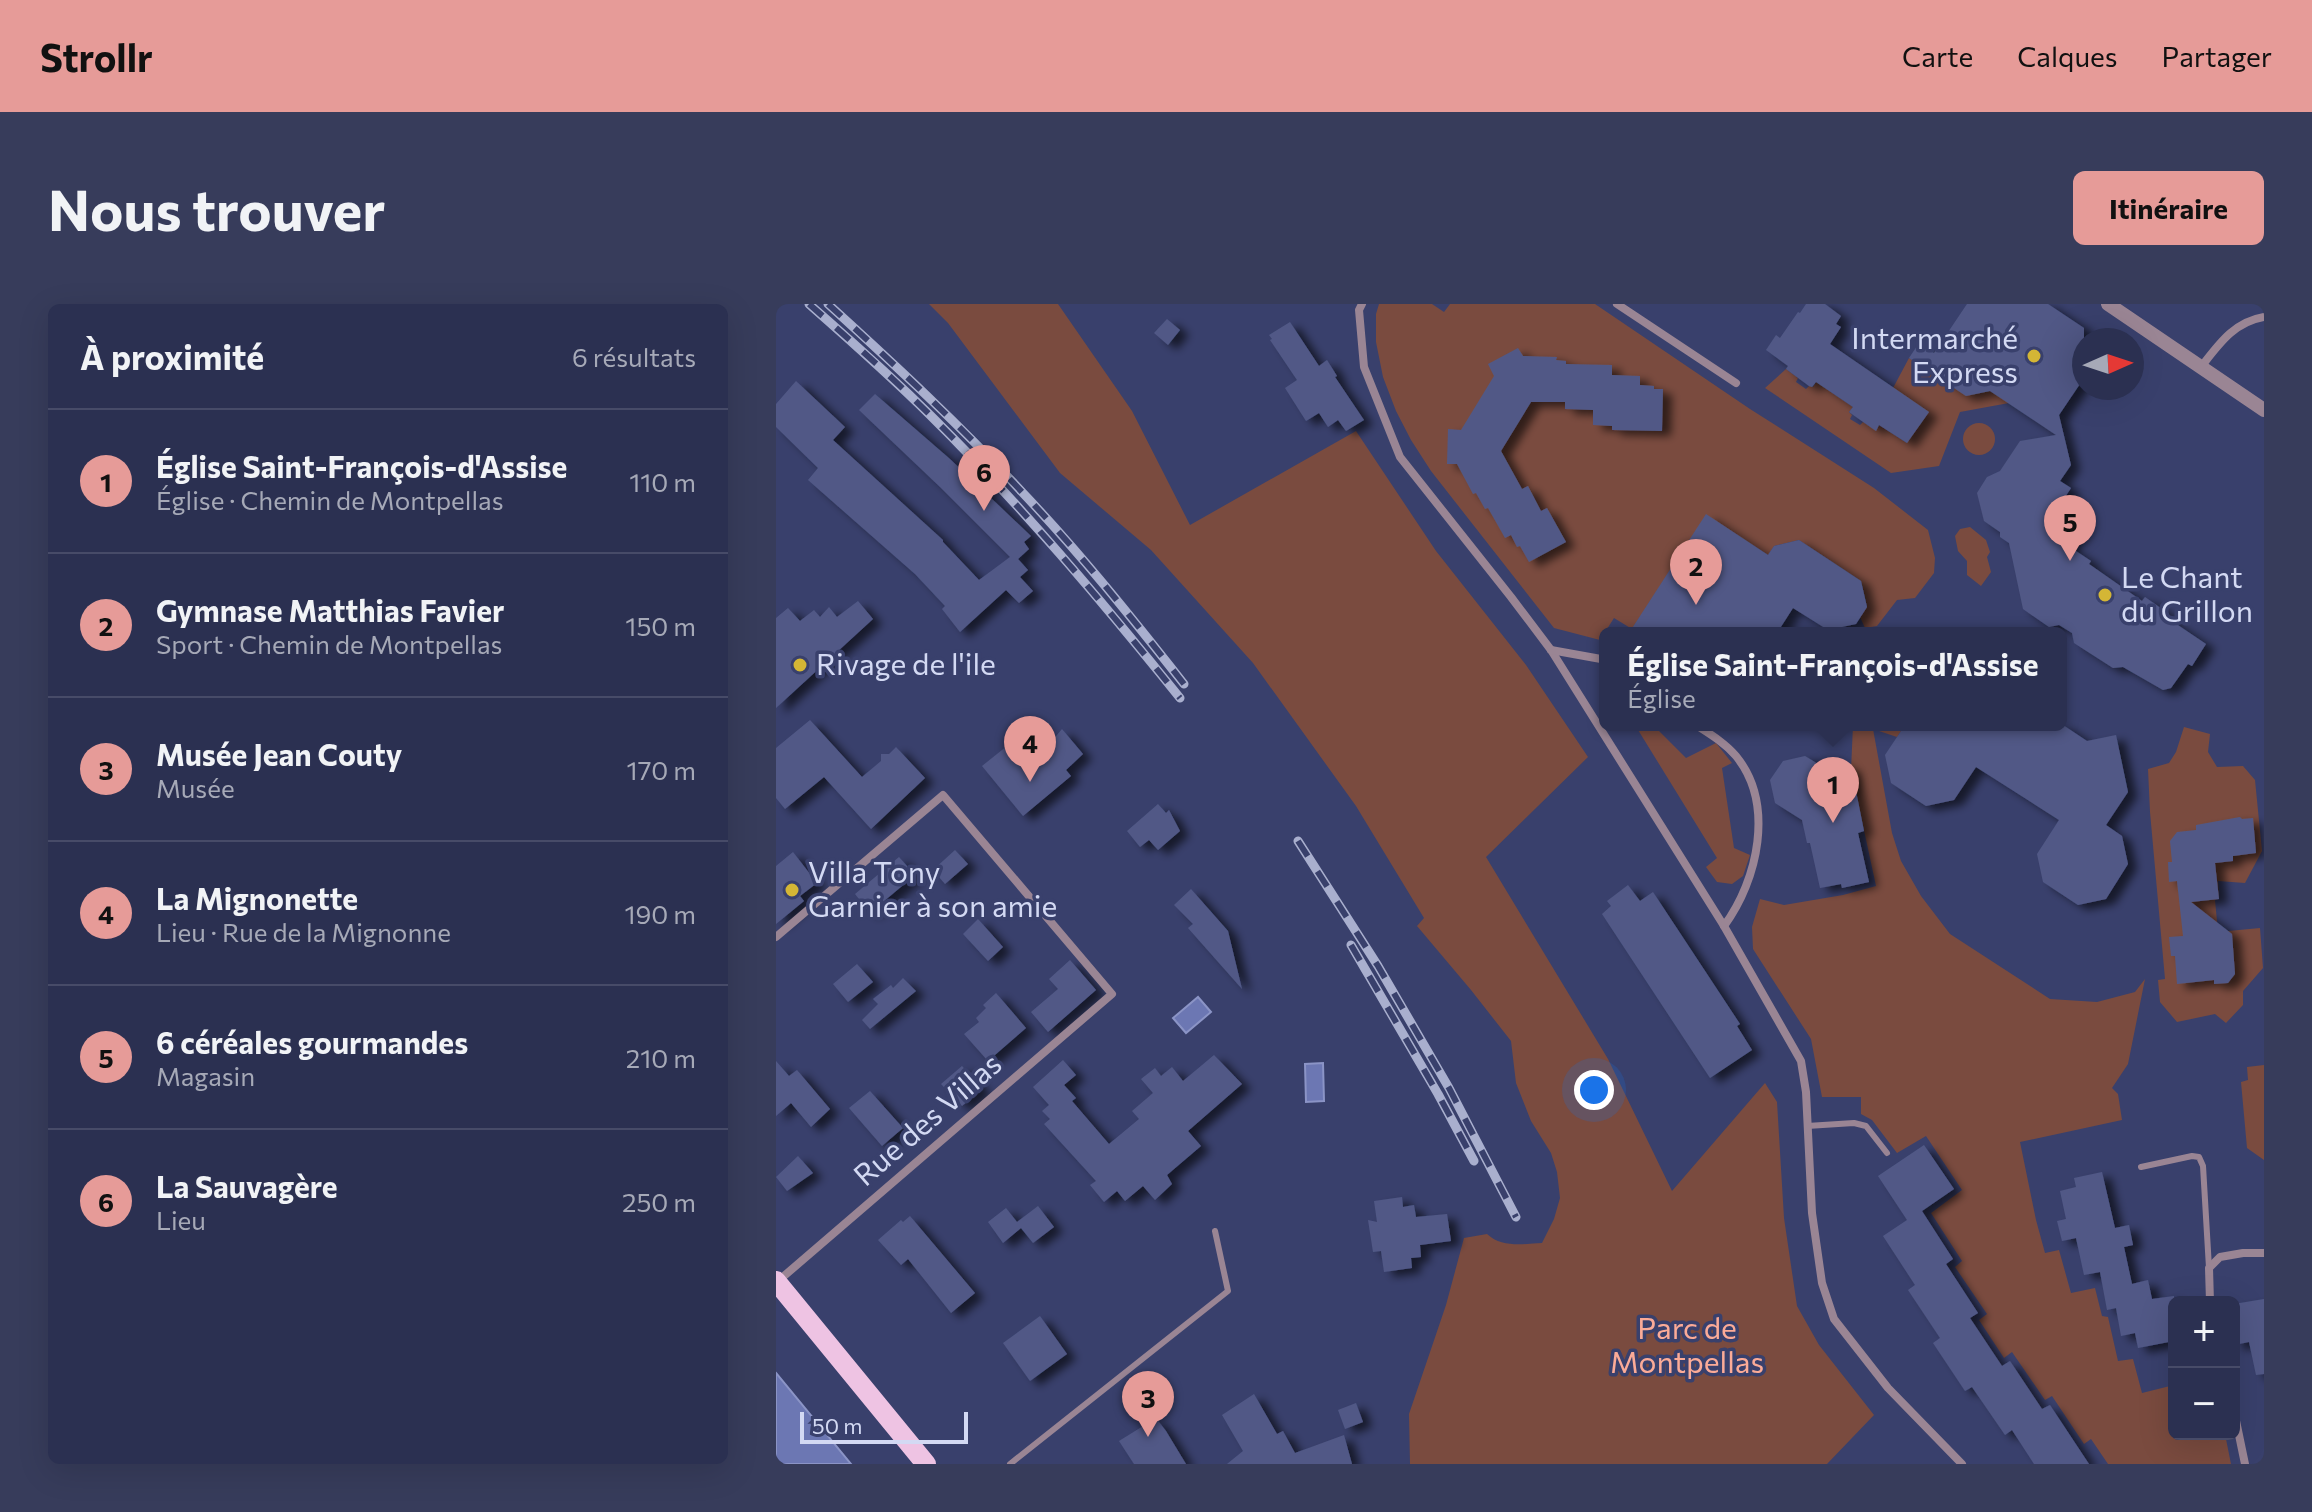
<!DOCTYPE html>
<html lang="fr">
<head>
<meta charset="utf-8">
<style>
	:root { --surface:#2b3051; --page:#373c5b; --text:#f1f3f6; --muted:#a6a9b7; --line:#474b68; --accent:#e69b98 }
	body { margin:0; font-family:Commissioner,sans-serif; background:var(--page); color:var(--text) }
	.controls { position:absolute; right:24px; bottom:24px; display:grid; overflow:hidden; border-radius:12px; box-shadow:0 8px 32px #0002 }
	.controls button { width:72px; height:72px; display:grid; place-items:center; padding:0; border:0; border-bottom:2px solid var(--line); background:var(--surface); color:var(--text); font:40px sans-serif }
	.compass { position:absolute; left:1296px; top:24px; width:72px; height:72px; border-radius:50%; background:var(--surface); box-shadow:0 8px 32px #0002; rotate:87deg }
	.scale { position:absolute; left:24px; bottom:20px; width:168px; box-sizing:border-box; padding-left:8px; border:4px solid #d3d9f3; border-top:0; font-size:22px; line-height:28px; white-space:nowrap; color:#d3d9f3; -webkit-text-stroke:6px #39406c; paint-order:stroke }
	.you { position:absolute; left:818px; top:786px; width:28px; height:28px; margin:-20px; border:6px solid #fff; border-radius:50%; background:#1a73e8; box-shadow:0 0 0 12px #1a73e833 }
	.badge { display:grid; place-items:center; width:52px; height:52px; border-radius:50%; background:var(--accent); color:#111; font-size:26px; font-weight:700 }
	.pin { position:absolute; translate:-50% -66px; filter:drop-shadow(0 2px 4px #0008) }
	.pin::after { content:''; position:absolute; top:42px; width:28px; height:24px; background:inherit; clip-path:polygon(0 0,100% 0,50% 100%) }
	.popup { position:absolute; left:823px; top:323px; width:468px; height:104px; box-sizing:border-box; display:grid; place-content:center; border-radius:12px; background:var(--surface); filter:drop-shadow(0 2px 6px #0005); font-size:26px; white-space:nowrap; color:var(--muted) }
	.popup b { font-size:30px; color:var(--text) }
	.popup::after { content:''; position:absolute; left:50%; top:100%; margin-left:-16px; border:16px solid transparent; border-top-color:var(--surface) }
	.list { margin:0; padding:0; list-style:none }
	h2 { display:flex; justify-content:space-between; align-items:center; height:104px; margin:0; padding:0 32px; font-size:34px }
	h2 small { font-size:26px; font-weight:400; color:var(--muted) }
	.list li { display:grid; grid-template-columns:52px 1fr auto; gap:24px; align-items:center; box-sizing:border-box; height:144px; padding:0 32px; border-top:2px solid var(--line) }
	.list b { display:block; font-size:30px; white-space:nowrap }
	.list p { margin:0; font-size:26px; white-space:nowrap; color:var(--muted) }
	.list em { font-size:26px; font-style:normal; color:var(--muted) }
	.map { position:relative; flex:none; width:1488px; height:1160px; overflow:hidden; border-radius:12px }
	header { display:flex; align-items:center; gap:48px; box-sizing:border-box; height:112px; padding:0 40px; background:var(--accent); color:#111 }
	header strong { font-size:38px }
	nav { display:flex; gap:44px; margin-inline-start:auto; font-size:28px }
	.intro { display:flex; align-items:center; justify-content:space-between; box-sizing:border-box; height:192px; padding:0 48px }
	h1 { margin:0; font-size:56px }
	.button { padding:20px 36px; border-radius:12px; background:var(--accent); color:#111; font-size:28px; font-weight:700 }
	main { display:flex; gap:48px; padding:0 48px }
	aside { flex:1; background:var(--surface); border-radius:12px; box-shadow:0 8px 32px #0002 }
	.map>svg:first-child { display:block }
</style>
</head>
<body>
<header>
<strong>Strollr</strong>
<nav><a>Carte</a><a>Calques</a><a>Partager</a></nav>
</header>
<div class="intro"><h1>Nous trouver</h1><a class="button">Itinéraire</a></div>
<main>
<aside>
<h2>À proximité<small>6 résultats</small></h2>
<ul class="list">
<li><span class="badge">1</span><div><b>Église Saint-François-d'Assise</b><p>Église · Chemin de Montpellas</p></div><em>110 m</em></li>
<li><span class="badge">2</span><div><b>Gymnase Matthias Favier</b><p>Sport · Chemin de Montpellas</p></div><em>150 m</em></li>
<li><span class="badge">3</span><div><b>Musée Jean Couty</b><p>Musée</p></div><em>170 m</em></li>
<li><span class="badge">4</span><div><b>La Mignonette</b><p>Lieu · Rue de la Mignonne</p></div><em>190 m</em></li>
<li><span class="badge">5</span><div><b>6 céréales gourmandes</b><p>Magasin</p></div><em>210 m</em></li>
<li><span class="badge">6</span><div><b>La Sauvagère</b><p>Lieu</p></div><em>250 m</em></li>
</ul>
</aside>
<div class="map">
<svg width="1488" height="1160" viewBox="0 0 1488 1160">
	<defs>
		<filter id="shadow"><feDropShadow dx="9" dy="5" stdDeviation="4" flood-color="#0009"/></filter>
	</defs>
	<rect width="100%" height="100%" fill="#39406c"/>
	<g fill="#7a4b3f">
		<path d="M 153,0 L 282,0 L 356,107 L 414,221 L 580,127 L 660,247 L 750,361 L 812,453 L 710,553 L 832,755 L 896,887 L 989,779 L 1001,798 L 1008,914 L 1021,1002 L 1043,1041 L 1098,1111 L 1051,1160 L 634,1160 L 633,1110 L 670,1001 L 688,934 L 711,930 C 726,944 747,940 766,939 L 778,915 L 784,894 L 781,868 L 775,849 L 755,817 L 740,779 L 735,737 L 695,686 L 641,622 L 648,614 L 580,502 L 477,359 L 375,246 L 284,169 L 172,19 Z"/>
		<polygon points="603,0 656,0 668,8 674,0 819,0 974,105 1098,184 1152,226 1159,254 1158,269 1139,294 1121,296 1101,322 1089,324 1084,313 1091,302 1085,277 1023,236 998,242 992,251 930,211 856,325 838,314 824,336 778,324 655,167 635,136 620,107 607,73 600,38 600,10"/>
		<polygon points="1133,54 1190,91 1214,87 1233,99 1184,108 1163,162 1115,169 989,84 1010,65 1022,74 1020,78 1030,85 1034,81 1037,83 1040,78 1077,103 1073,108 1076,111 1074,115 1084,121 1087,118 1100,126 1103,121 1131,139 1117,84"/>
		<circle cx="1203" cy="135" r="16"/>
		<polygon points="1194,223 1210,236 1214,248 1211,253 1215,268 1205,282 1191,271 1191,257 1182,247 1179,232 1184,225"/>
		<polygon points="859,421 877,421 910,454 940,439 956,459 946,464 958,544 974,551 967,572 956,580 941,578 930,563 941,554"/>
		<polygon points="1077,421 1129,421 1121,433 1097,425 1116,529 1125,557 1145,592 1174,630 1274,695 1321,698 1359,688 1369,675 1352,760 1336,784 1342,790 1346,816 1244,838 1260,916 1269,949 1283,946 1295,989 1319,984 1326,1012 1332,1013 1342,1057 1357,1055 1366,1089 1398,1081 1398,1130 1449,1130 1455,1160 1332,1160 1315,1135 1308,1140 1276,1092 1269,1096 1236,1048 1228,1054 1203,1016 1211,1010 1179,963 1186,957 1155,909 1186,886 1150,832 1121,849 1096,816 1085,810 1085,793 1046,793 1035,735 977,645 976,623 984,595 1008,601 1067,591 1100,582 1075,466"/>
		<polygon points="1408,423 1434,430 1432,448 1441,463 1467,462 1479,476 1486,547 1469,579 1442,577 1443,595 1439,596 1442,628 1484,624 1487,664 1467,687 1467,701 1450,719 1439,710 1401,718 1384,698 1382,676 1389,675 1374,508 1372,465 1393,459 1400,448"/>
		<polygon points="1488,761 1488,856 1471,844 1465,778 1472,776 1471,763"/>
	</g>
	<g fill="#6c77b3" stroke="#8b94c6" stroke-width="2">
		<polygon points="422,693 435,708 410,729 397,714"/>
		<polygon points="547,759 548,797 530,798 529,760"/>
		<polygon points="0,1069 75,1160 0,1160"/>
	</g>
	<g fill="#515986" filter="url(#shadow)">
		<polygon points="1030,0 1049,0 1065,12 1060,20 1065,23 1054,40 1153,108 1131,139 1103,121 1100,127 1073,108 1077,103 1040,78 1036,83 1033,82 1010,65 1012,62 990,46 1000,31 1004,34 1022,8 1024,9"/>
		<polygon points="1191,0 1272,0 1308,24 1308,74 1283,111 1295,161 1284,177 1295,184 1282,204 1305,220 1291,241 1315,257 1313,260 1366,297 1369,293 1393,310 1390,313 1430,340 1416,362 1412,360 1395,384 1387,386 1347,363 1337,364 1298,339 1296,329 1283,321 1273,323 1247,305 1233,239 1224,233 1224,228 1208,217 1201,189 1211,173 1224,167 1244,137 1280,131 1214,87 1190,92 1133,54 1143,39 1158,49"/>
		<polygon points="391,15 404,26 392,41 378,29"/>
		<polygon points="514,18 543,62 551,56 561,72 559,73 588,116 570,127 562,116 552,123 543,109 530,117 509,84 521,76 494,36 496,35 493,31"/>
		<polygon points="742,44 747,52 781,53 780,56 790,57 790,60 836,61 836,71 864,72 864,81 878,82 878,85 887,85 886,127 836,126 836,122 817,121 817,106 789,105 789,98 755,98 725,147 746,185 752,182 765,207 771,204 790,238 753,258 744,242 741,243 735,231 729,234 712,204 709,205 700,189 697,190 681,160 671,160 672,125 685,126 718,72 712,60"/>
		<polygon points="20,77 69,123 57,136 167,236 167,238 203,276 234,253 164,183 83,106 99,90 174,155 255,232 248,238 253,245 242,255 252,266 244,273 257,287 243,299 230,286 184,328 166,305 169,302 139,270 32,176 42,164 0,123 0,100"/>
		<polygon points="930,210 992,251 998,242 1023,236 1085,277 1091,303 1080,320 1052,326 1017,304 1001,329 853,329"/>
		<polygon points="82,297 97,315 0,404 0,314 12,304 24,317 38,306 44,313 53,303 61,313"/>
		<polygon points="34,416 86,473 105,457 105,450 113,450 120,443 149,474 95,525 48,473 9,505 0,494 0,444"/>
		<polygon points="1129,421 1287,421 1311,437 1340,431 1352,488 1330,521 1346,532 1352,560 1330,595 1302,601 1267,578 1261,550 1283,516 1200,463 1178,496 1150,502 1115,479 1109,451"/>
		<polygon points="286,425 307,450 290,466 295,472 247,512 206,462 241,434 259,457"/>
		<polygon points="1029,452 1052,466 1075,462 1088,527 1082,529 1093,578 1066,584 1065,580 1044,584 1034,539 1031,539 1026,516 999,499 994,476 1007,457"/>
		<polygon points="382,500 390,509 393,506 404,527 382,546 373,536 364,543 351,527"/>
		<polygon points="1464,513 1466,515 1477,514 1480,549 1457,552 1457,557 1439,559 1443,595 1415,598 1456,630 1459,670 1452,679 1438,680 1438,676 1401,680 1399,652 1395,652 1393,633 1407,632 1401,577 1393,578 1392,558 1396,558 1394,537 1401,528 1420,526 1420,521"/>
		<polygon points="179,546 192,560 169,580 157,566"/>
		<polygon points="17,548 41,579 24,592 28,597 0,620 0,562"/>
		<polygon points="123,553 139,571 94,609 79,590"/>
		<polygon points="852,581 864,597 877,588 964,720 961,722 976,746 934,774 826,610 835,602 831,597"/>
		<polygon points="415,585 452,627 466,685 412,624 417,620 398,601"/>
		<polygon points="202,615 227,643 212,657 187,630"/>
		<polygon points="294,656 320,686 272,728 255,708 282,685 273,675"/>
		<polygon points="81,660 97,678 72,698 57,680"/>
		<polygon points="127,674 140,687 94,725 86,716 102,700 97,695 115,681 117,684"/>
		<polygon points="220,689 250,724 212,757 188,730 203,718 200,714 210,704 207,701"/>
		<polygon points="438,751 466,780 412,827 425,842 391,871 396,880 379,896 367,882 349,897 341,887 328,898 314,881 320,877 268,820 274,815 266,807 273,801 257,783 287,756 300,771 288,781 300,794 296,797 333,840 363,815 356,807 377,789 365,775 379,764 385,772 396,763 407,777"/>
		<polygon points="0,757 13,772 21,766 54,805 35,823 15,799 0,812"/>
		<polygon points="186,762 206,785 186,802 165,780"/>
		<polygon points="94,787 127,824 106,842 73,804"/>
		<polygon points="1148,841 1178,885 1146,907 1177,955 1170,960 1202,1009 1194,1014 1226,1062 1234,1057 1266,1105 1274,1101 1313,1160 1258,1160 1236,1126 1229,1131 1196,1083 1189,1087 1157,1039 1164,1034 1132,986 1139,981 1107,932 1131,916 1102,872"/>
		<polygon points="22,852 37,869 11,887 0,873"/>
		<polygon points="1326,868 1339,924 1353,921 1357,941 1348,943 1356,980 1372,976 1376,995 1398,992 1398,1037 1362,1044 1359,1029 1345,1032 1340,1004 1331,1006 1324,968 1308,971 1300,934 1286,937 1281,917 1290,915 1284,887 1300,883 1298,874"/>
		<polygon points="626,893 627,903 638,901 640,913 671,910 675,937 644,941 645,953 635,954 636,964 608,968 605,947 597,948 592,916 601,918 598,897"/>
		<polygon points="262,902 278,923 257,939 245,924 227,939 212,918 230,904 241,918"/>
		<polygon points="134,912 199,989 175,1009 132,955 125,961 102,936 125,916 127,918"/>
		<polygon points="1488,995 1488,1070 1480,1071 1473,1038 1458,1041 1458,1000"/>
		<polygon points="264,1012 291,1050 254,1077 227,1039"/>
		<polygon points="478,1090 501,1130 507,1127 519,1149 568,1131 576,1160 451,1160 467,1147 446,1111"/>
		<polygon points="580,1099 587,1118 569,1125 562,1106"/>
		<polygon points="380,1114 390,1127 410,1160 358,1160 343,1137"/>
	</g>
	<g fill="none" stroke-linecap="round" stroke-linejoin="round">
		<g stroke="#9a8594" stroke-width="6">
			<polyline points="1031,822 1078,819 1090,822 1111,849"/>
			<polyline points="1365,863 1416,852 1423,853 1427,862 1433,964"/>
			<polyline points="234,1160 452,987 439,927"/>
		</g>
		<g stroke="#9a8594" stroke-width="8">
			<polyline points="586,0 583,6 588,63 624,153 735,293 775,346 948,622 1025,757 1030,788 1036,909 1046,979 1058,1015 1112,1084 1186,1160"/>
			<polyline points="841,0 960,79"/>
			<path d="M 1425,63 C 1443,40 1458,18 1488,13"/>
			<polyline points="775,346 825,355 829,358"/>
			<path d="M 920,421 C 934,430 949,439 960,452 C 999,500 982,576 948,622"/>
			<polyline points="0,633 167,491 336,690 1,978"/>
			<polyline points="1434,998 1433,964 1444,953 1467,949 1488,949"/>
			<polyline points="1458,1107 1469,1160"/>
		</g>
		<polyline stroke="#9a8594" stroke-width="14" points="1332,0 1488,106"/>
		<polyline stroke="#eec3e3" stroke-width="20" points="0,977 150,1160"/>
		<g stroke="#a9afce" stroke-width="9">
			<g id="rail">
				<path d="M 33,0 C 74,36 115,72 154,111 C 244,200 325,296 404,394"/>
				<path d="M 52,0 C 119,61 185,122 246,188 C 304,249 356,314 408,380"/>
				<polyline points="522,537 602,662 673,784 740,913"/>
				<polyline points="575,641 662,790 698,857"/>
			</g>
		</g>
		<use href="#rail" stroke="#39406c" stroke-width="6" stroke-dasharray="18" stroke-linecap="butt"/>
	</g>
	<g fill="#d4b635" stroke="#39406c" stroke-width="3">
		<circle cx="1258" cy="52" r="8"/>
		<circle cx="1329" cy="291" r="8"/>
		<circle cx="24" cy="361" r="8"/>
		<circle cx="16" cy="586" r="8"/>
	</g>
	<g text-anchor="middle" stroke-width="7" stroke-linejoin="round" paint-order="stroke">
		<g font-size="30" fill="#d3d9f3" stroke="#39406c" text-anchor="start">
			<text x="1242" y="45" text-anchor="end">Intermarché<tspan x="1242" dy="34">Express</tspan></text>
			<text x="1345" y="284">Le Chant<tspan x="1345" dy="34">du Grillon</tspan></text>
			<text x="40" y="371">Rivage de l'ile</text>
			<text x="32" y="579">Villa Tony<tspan x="32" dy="34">Garnier à son amie</tspan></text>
		</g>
		<g font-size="30" fill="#d3d9f3" stroke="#39406c">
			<text transform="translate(152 816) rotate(-41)" y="10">Rue des Villas</text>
		</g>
		<g font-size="30" fill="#fbab97" stroke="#39406c">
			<text x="911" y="1035">Parc de<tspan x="911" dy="34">Montpellas</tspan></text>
		</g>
	</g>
</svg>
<div class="controls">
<button>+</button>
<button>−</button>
</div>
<svg class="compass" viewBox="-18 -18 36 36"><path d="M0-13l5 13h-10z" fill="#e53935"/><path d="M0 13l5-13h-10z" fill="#a6a9b7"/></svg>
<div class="scale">50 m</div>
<div class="you"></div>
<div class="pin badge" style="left:1057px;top:519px">1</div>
<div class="popup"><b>Église Saint-François-d'Assise</b>Église</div>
<div class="pin badge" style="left:920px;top:301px">2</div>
<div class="pin badge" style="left:372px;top:1133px">3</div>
<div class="pin badge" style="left:254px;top:478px">4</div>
<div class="pin badge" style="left:1294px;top:257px">5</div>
<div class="pin badge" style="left:208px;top:207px">6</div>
</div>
</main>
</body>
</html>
